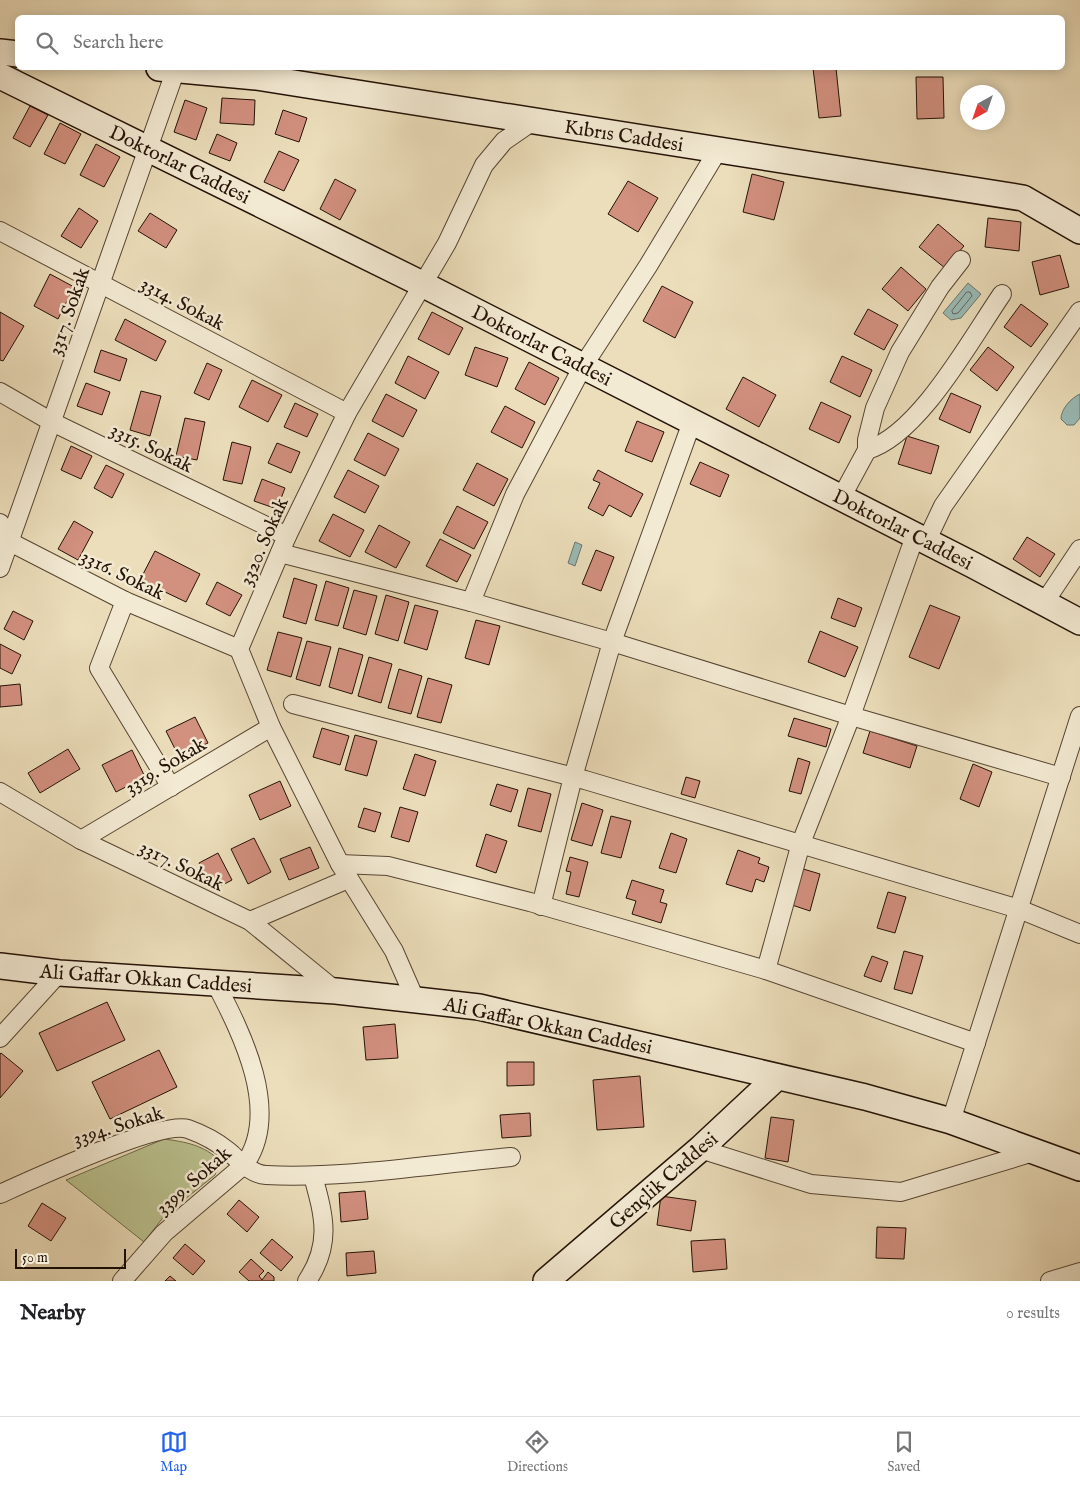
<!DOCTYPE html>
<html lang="en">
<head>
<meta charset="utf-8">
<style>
	:root { --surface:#fff; --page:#f2f2f2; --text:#202124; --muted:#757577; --line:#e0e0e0; --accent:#2563eb }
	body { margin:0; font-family:"IM FELL English",serif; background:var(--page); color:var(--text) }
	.compass { position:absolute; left:960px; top:85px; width:45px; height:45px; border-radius:50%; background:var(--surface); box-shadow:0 2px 12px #0003; rotate:220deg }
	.scale { position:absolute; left:15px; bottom:12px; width:111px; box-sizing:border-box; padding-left:5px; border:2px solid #241206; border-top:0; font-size:14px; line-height:18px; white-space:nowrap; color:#241206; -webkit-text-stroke:4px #f3ead3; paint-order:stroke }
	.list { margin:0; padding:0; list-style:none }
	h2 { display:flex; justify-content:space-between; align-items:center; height:65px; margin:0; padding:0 20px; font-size:21px }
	h2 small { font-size:16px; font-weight:400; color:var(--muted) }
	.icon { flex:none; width:28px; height:28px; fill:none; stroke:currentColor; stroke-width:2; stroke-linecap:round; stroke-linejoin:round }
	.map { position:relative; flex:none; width:1080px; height:1281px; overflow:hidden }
	.search { position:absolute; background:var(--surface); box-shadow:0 2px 12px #0003; left:15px; right:15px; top:15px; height:55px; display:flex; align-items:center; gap:12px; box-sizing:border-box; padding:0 18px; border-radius:8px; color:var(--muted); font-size:19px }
	.sheet { height:135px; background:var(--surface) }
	nav { display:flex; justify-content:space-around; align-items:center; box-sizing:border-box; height:70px; border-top:1px solid var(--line); background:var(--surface); font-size:14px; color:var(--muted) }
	nav a { display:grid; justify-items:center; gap:2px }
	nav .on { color:var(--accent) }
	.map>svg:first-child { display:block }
</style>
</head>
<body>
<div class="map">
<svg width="1080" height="1281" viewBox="0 0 1080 1281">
	<rect width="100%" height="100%" fill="#ecdebb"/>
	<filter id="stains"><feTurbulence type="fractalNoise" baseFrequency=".004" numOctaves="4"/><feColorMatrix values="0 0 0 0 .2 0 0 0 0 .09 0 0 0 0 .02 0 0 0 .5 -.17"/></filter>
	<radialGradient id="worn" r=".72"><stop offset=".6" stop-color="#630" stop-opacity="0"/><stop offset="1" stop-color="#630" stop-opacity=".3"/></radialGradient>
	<path fill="#bac18e" stroke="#6f6a4a" d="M 164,1139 C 186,1142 204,1145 220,1161 L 215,1175 L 165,1215 L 144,1242 L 66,1180 Z"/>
	<g fill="#9abbb7" stroke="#6b7770">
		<polygon points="968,283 981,294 961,318 951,320 943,313"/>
		<path d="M 1080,394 L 1080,418 L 1074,425 L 1067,425 L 1061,419 C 1061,409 1071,398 1080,394 Z"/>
		<polygon points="575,542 582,545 575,566 568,563"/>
	</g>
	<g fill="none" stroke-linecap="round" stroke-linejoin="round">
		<polygon stroke="#5f665e" stroke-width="1" points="967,292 970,292 972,296 958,313 953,314 952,311"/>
	</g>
	<g fill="#d2907f" stroke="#241206">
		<polygon points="813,68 836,68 841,116 819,118"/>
		<polygon points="916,77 943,77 944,118 917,119"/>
		<polygon points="222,98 255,100 254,125 220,123"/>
		<polygon points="185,100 207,108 196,140 174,132"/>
		<polygon points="30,106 48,115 30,147 13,138"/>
		<polygon points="283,110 307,118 299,142 275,134"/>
		<polygon points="60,123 81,134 65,164 44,154"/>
		<polygon points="217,134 237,143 230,161 209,153"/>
		<polygon points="96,144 120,157 104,187 80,175"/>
		<polygon points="279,151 299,160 284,191 264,182"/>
		<polygon points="752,174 784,182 774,220 743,212"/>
		<polygon points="335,179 356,190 340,220 320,209"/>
		<polygon points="628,181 658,198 638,232 608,214"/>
		<polygon points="79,208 98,221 81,248 61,236"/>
		<polygon points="150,213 177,230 166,248 138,231"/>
		<polygon points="988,218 1021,222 1019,251 985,247"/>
		<polygon points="938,224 964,246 945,268 919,247"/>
		<polygon points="1060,255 1069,287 1040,295 1032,262"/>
		<polygon points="901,267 926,289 908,311 882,289"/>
		<polygon points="50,274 74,287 58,319 34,306"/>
		<polygon points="662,286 693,302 675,338 643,321"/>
		<polygon points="1021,304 1048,324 1031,347 1004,327"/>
		<polygon points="868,309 898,325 884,350 854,334"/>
		<polygon points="0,312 24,326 3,361 0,360"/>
		<polygon points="432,312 463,328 449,355 418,339"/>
		<polygon points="125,319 166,341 156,361 115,340"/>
		<polygon points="475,347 508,358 497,387 465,375"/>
		<polygon points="988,347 1014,367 997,391 970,370"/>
		<polygon points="101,350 127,359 120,381 94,372"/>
		<polygon points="408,356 439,372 425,399 395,383"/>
		<polygon points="842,356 872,370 860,397 830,382"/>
		<polygon points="529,362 559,378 545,405 515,389"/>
		<polygon points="207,363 222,370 209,400 194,393"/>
		<polygon points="743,377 776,395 759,427 726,409"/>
		<polygon points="252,380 282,395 268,422 239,407"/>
		<polygon points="86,383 110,392 102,415 77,406"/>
		<polygon points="141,391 161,396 150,436 130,430"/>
		<polygon points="951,393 981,406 970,433 939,419"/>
		<polygon points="386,394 417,410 403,437 372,421"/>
		<polygon points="821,402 851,416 839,443 809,429"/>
		<polygon points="295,403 318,414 307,437 284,427"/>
		<polygon points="505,406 535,422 522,448 491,432"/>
		<polygon points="185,418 205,422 197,460 176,456"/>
		<polygon points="637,421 664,432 652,462 625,451"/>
		<polygon points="368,433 399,449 385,476 354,460"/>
		<polygon points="907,436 939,446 931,474 898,464"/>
		<polygon points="232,442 251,447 242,484 223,480"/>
		<polygon points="277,443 300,452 291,473 268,463"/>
		<polygon points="71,446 92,456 81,479 61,470"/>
		<polygon points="700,462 729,475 720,497 690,484"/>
		<polygon points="477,463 508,479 494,506 463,490"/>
		<polygon points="106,465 124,474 112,498 94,488"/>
		<polygon points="348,470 379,486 365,513 334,497"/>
		<polygon points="598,470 643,494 631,517 609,505 603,516 588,508 600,483 593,480"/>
		<polygon points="262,479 285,488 277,509 254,501"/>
		<polygon points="457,506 488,522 474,549 443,533"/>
		<polygon points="333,514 364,530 350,557 319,541"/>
		<polygon points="74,521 93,532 78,560 58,549"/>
		<polygon points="379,525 410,542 396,568 365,552"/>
		<polygon points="1027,537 1055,554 1040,577 1013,559"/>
		<polygon points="440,539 471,555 457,582 426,566"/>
		<polygon points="596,550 614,557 601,591 582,584"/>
		<polygon points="155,551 200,574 186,602 140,580"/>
		<polygon points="294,578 317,585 306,624 283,617"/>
		<polygon points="326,581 349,588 338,626 315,620"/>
		<polygon points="217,582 242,595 230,616 206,604"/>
		<polygon points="354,590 377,596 366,635 343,628"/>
		<polygon points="386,595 409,602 398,641 375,634"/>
		<polygon points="838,598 862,608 855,627 831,618"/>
		<polygon points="415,605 438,611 427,650 404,643"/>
		<polygon points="930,605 960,617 939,669 909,657"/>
		<polygon points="13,611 33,621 24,640 4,629"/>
		<polygon points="476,620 500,626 489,665 465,658"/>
		<polygon points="820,631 858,647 845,677 808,662"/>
		<polygon points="278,632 302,638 291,677 267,670"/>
		<polygon points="307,641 331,647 320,686 296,679"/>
		<polygon points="0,644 21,655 12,674 0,668"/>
		<polygon points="339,648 363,655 352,694 329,687"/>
		<polygon points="369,657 392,664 381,703 358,696"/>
		<polygon points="399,669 422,676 411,714 388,708"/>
		<polygon points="428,678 452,685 441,723 417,717"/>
		<polygon points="20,684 22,705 0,707 0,686"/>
		<polygon points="195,717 208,743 179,757 166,731"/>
		<polygon points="794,718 831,729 826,747 788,736"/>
		<polygon points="322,728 349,736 340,765 313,757"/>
		<polygon points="870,731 917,746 910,768 863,753"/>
		<polygon points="355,735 377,741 367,776 345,770"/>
		<polygon points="68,749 80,769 40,793 28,773"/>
		<polygon points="132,750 145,777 116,792 102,765"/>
		<polygon points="415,754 436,761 425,796 403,789"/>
		<polygon points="798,758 810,762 801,794 789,791"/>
		<polygon points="973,764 992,772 979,807 960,799"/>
		<polygon points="686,777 700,781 695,798 681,794"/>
		<polygon points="280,781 291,806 260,820 249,795"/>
		<polygon points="497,784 518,790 511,812 490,805"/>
		<polygon points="528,788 551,794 541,832 518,826"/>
		<polygon points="582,803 603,810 592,846 571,840"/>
		<polygon points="400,807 418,812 409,842 391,837"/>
		<polygon points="364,808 381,813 375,832 358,827"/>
		<polygon points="611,816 631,821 621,858 601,853"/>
		<polygon points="671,833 687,839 676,873 659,868"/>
		<polygon points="486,834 507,841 496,873 476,866"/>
		<polygon points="254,838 271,872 248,884 231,849"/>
		<polygon points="310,847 319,868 289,880 280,859"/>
		<polygon points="738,850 760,858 758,863 769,867 764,882 756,879 752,892 726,884"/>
		<polygon points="218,853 232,880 213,890 199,863"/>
		<polygon points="570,857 588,862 579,897 566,894 571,872 566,871"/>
		<polygon points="800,868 820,874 810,911 789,904"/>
		<polygon points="632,880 664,890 660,902 667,904 661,923 632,914 636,901 626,898"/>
		<polygon points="888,892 906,897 895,933 877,928"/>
		<polygon points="904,951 923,956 912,994 894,989"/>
		<polygon points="872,956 888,962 881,982 864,976"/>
		<polygon points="107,1002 125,1040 57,1071 39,1033"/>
		<polygon points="395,1024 398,1058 366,1060 363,1027"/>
		<polygon points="159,1050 177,1087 110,1119 92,1082"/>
		<polygon points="1,1053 23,1071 0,1098 0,1054"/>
		<polygon points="507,1062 534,1062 534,1085 507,1086"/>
		<polygon points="640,1076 644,1127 597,1130 593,1080"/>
		<polygon points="530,1113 531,1136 502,1138 500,1115"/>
		<polygon points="771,1117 794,1120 788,1162 765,1158"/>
		<polygon points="365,1191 368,1219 341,1222 339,1193"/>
		<polygon points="661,1196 696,1201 691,1231 657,1225"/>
		<polygon points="239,1200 259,1217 247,1232 227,1214"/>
		<polygon points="42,1203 66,1218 51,1241 28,1226"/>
		<polygon points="877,1227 906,1228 904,1259 876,1258"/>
		<polygon points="272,1239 293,1257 281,1271 260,1253"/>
		<polygon points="725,1239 727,1269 693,1272 691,1241"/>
		<polygon points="185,1244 205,1261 193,1275 173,1258"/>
		<polygon points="374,1251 376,1273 347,1276 346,1253"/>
		<polygon points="251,1259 264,1271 259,1276 262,1280 268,1272 274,1277 274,1281 249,1281 239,1272"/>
		<polygon points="170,1276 176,1281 165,1281"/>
	</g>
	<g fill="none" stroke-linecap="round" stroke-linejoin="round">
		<g stroke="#564533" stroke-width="20">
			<g id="street">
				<polyline points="0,231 347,413"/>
				<polyline points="0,392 52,422 287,536"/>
				<path d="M 867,450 C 919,435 971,339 1002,294"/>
				<polyline points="841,498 867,450 867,440 875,408 900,352 940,287 961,260"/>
				<polyline points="0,523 10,542 125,601 239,649"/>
				<polyline points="926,542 943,506 1080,311"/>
				<polyline points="280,553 471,602 612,642 851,716 1061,777"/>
				<polyline points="0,568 176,69"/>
				<polyline points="125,601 99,668 171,787"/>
				<polyline points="471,602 515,494 583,366 648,266 718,150"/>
				<polyline points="1044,603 1080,549"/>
				<polyline points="293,704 585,780 1019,909 1080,934"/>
				<polyline points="0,792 81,840 250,921 336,991"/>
				<polyline points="81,840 271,727"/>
				<polyline points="340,864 388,866 530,902 766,970 976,1043"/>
				<polyline points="541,906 573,777 612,642 692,422"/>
				<polyline points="250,921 348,879"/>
				<polyline points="766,970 801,843 851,716 915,536"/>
				<polyline points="415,999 394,951 340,864 271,727 239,649 287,536 347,413 447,243 484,165 504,141 533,121"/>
				<polyline points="0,1038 59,973"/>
				<polyline points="951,1121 1080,716"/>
				<polyline points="700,1149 811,1184 901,1192 1037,1151"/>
				<path d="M 0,1194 C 31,1180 161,1120 188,1129 C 202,1134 216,1141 228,1151 C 239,1160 250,1174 266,1175 C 344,1179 432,1164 511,1157"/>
				<path d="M 122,1281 L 164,1233 L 244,1165 C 282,1113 242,1034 216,984"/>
				<path d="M 307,1281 C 332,1244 324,1216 313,1176"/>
				<polyline points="1050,1281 1080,1272"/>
			</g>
		</g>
		<g stroke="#241206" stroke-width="28">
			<g id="secondary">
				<polyline points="0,52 18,54"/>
				<polyline points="159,68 256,77 1023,198 1080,231"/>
				<polyline points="0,76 422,284 973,565 1080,622"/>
				<polyline points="0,966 59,973 336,991 479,1007 865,1097 951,1121 1080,1168"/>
				<polyline points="546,1281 700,1149 777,1077"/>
			</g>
		</g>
		<use href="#street" stroke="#f3ead3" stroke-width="18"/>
		<use href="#secondary" stroke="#f3ead3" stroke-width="25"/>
	</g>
	<g text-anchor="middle" stroke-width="5" stroke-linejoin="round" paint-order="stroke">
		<g font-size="20" fill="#241206" stroke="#f3ead3">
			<text transform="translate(624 135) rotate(9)" y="7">Kıbrıs Caddesi</text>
			<text transform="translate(180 164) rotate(26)" y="7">Doktorlar Caddesi</text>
			<text transform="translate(183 303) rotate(28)" y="7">3314. Sokak</text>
			<text transform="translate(68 311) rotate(-71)" y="7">3317. Sokak</text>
			<text transform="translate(542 345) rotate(27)" y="7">Doktorlar Caddesi</text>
			<text transform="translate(152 447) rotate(26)" y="7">3315. Sokak</text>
			<text transform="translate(903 529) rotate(27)" y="7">Doktorlar Caddesi</text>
			<text transform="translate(263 541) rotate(-66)" y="7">3320. Sokak</text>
			<text transform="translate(123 574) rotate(26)" y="7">3316. Sokak</text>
			<text transform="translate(165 765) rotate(-31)" y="7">3319. Sokak</text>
			<text transform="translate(182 865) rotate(26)" y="7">3317. Sokak</text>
			<text transform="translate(146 978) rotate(4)" y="7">Ali Gaffar Okkan Caddesi</text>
			<text transform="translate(548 1025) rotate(12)" y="7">Ali Gaffar Okkan Caddesi</text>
			<text transform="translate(118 1125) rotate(-17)" y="7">3394. Sokak</text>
			<text transform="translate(193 1180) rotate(-41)" y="7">3399. Sokak</text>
			<text transform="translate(663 1180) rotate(-41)" y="7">Gençlik Caddesi</text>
		</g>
	</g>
	<rect width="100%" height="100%" filter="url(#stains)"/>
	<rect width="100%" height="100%" fill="url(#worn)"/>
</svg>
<svg class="compass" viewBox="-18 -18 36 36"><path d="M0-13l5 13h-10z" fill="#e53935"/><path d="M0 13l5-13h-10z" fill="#757577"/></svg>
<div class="scale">50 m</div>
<div class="search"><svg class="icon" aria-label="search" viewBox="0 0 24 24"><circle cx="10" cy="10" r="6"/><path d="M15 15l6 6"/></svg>Search here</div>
</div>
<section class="sheet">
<h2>Nearby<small>0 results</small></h2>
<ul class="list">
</ul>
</section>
<nav>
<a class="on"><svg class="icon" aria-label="map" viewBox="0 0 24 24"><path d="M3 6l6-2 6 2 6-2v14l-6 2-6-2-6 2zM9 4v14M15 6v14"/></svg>Map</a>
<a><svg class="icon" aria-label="directions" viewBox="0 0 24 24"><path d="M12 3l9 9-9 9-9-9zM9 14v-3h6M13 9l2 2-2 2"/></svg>Directions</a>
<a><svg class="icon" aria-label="saved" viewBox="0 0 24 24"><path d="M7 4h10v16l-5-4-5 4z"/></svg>Saved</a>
</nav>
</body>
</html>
